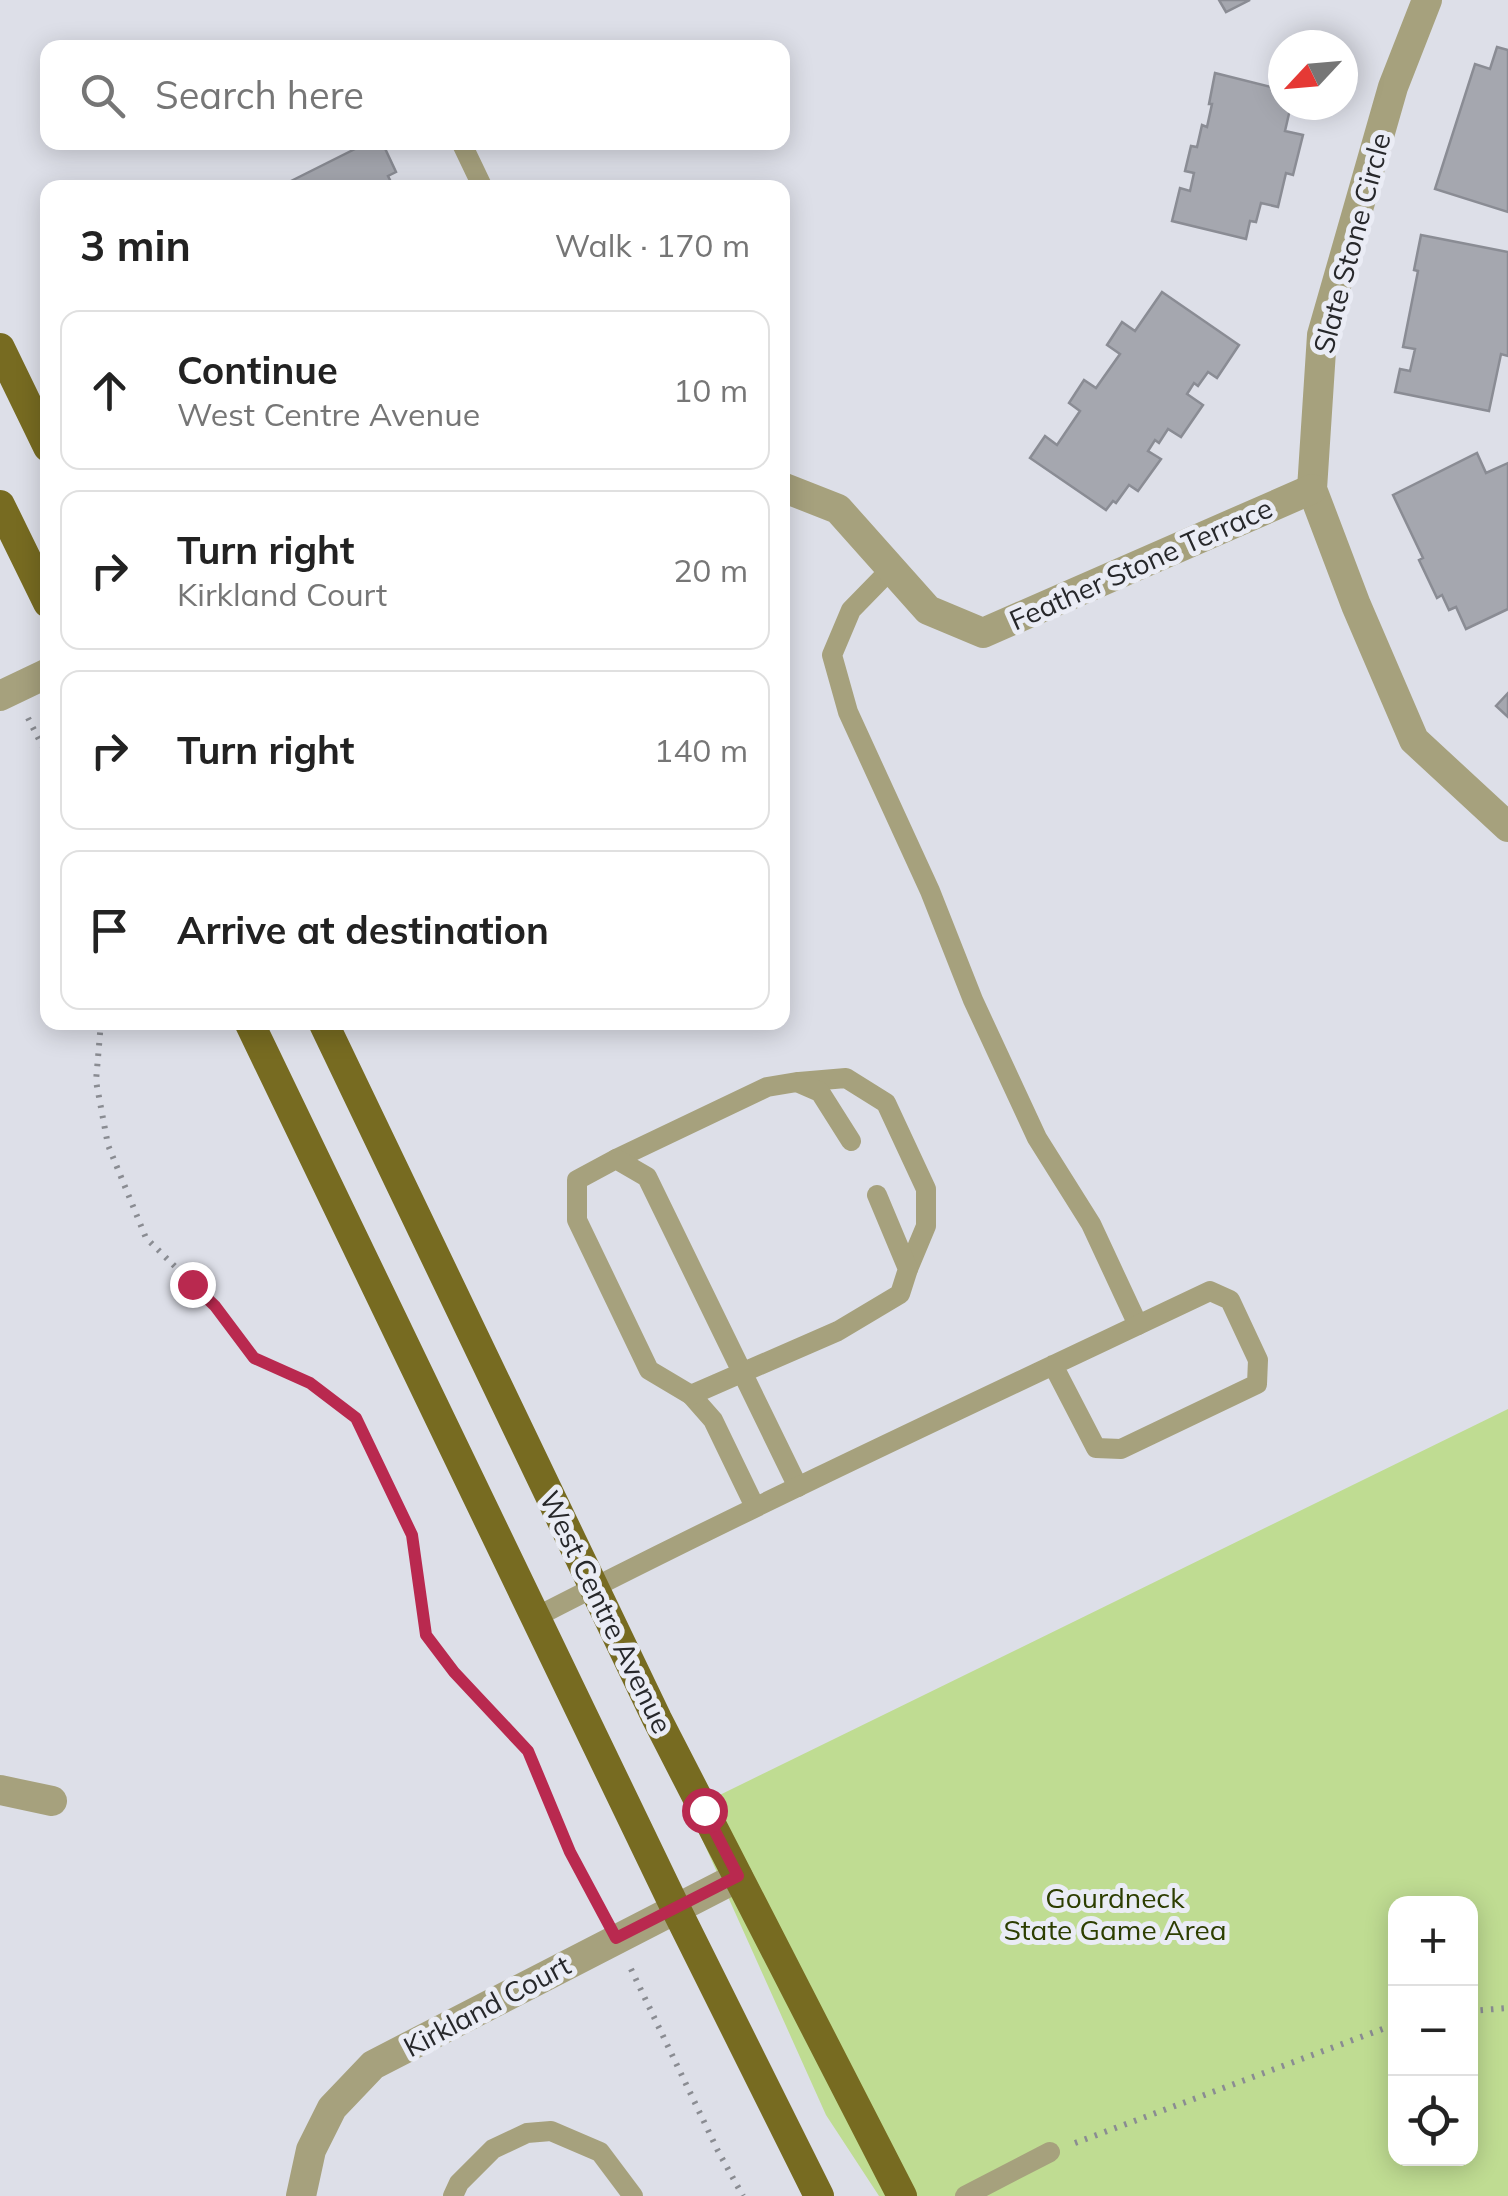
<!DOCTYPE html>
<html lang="en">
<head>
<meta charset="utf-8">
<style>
	:root { --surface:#fff; --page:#f6f6f6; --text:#222; --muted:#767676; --line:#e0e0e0 }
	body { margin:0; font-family:Mulish,sans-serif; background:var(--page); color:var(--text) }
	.controls { position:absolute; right:30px; bottom:30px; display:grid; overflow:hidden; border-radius:20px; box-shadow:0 5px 25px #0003 }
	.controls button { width:90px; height:90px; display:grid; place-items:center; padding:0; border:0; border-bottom:2px solid var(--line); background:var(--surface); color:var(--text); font:50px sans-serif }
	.compass { position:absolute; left:1268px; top:30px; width:90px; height:90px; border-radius:50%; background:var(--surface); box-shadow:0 5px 25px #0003; rotate:244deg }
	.stop { position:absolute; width:30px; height:30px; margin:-22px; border:8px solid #b9294f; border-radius:50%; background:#fff }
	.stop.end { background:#b9294f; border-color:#fff; box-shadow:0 2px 10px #0008 }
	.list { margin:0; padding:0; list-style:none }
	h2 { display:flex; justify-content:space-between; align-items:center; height:130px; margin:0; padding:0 40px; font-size:42px }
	h2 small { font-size:32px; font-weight:400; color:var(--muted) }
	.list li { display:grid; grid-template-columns:65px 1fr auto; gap:30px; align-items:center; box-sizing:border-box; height:160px; margin:0 20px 20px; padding:0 20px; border:2px solid var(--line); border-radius:20px }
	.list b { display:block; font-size:38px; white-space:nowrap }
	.list p { margin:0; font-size:32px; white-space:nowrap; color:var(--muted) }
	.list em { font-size:32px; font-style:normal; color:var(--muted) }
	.icon { flex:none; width:55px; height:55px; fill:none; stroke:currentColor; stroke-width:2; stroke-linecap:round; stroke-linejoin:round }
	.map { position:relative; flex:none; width:1508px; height:2196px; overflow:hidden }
	.search { position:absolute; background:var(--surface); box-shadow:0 5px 25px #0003; left:40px; top:40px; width:750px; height:110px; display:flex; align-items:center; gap:25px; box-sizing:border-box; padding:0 35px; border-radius:20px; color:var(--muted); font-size:38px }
	.panel { position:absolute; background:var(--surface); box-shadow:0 5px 25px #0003; left:40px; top:180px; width:750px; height:850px; border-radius:20px }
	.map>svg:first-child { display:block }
</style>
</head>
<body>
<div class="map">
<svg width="1508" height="2196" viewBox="0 0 1508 2196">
	<rect width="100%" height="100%" fill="#dddfe8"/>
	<path fill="#bfdc92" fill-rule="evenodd" d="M 1508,1409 L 1508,2196 L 879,2196 L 826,2115 L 689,1810 ZM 1396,1904 L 1470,1904 L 1470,2158 L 1396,2158 Z"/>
	<g fill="#a5a7af" stroke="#8a8c94" stroke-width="2.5">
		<polygon points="1219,0 1250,0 1226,12"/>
		<polygon points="1497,47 1508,50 1508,212 1435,189 1475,64 1490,69"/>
		<polygon points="1215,73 1283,90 1283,105 1291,105 1285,131 1303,135 1293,175 1286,173 1278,207 1261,203 1256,222 1250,221 1246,239 1172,221 1180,188 1190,191 1194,173 1185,171 1191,146 1197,147 1202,125 1207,127 1212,104 1209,104"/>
		<polygon points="369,142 382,142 396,172 388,176 394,188 277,188"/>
		<polygon points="1421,235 1508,252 1508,356 1501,354 1489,411 1395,392 1400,369 1410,371 1415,349 1403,347 1418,271 1414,270"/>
		<polygon points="1162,292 1239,345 1217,378 1208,372 1198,386 1194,383 1187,394 1203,405 1181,437 1168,429 1159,443 1155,440 1148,451 1161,459 1138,491 1129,485 1116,503 1113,501 1106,510 1030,458 1045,436 1057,445 1080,411 1069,403 1084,380 1096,388 1120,354 1107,345 1122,322 1135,331"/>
		<polygon points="1477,453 1486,473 1508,463 1508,609 1466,629 1456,607 1449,610 1442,595 1437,598 1419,560 1423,558 1393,495"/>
		<polygon points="1508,693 1508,717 1496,706"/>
	</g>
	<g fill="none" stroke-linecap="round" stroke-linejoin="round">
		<g stroke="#8a8c92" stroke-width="6" stroke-dasharray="2.5 8" stroke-linecap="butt">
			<polyline points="28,718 48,757"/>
			<polyline points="101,1022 96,1081 108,1145 146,1238 215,1306 253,1358 310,1383 356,1419 412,1535 426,1635 454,1672 528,1751 570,1852 603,1913"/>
			<polyline points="631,1969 718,2151 743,2196"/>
			<polyline points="1470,2011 1508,2008"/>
			<polyline points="1075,2143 1396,2024"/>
		</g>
		<g stroke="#a6a17d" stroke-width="20">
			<polyline points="461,142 483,188"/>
			<polyline points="891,569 851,610 832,655 848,712 930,891 973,1000 1037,1138 1091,1224 1138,1325"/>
			<polyline points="799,1082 846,1078 886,1103 926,1189 926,1226 908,1269"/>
			<polyline points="616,1159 767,1087 797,1082 820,1092 851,1141"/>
			<polyline points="691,1395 713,1420 755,1507"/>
			<polyline points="798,1487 647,1177 616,1159 577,1180 577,1220 649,1370 691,1395 838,1331 900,1294 908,1269 877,1195"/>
			<path d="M 536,1617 C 758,1503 984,1398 1210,1291 L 1230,1300 L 1258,1360 L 1257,1384 L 1121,1449 L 1096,1448 L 1053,1365"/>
			<polyline points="453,2196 459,2183 493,2149 527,2133 551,2131 600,2152 633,2196"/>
			<polyline points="965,2196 1050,2152"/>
		</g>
		<g stroke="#a6a17d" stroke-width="30">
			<polyline points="1427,0 1393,87 1322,335 1312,489 1356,605 1414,740 1508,827"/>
			<polyline points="782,487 838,509 928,610 983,633 1312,489"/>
			<polyline points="0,696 48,673"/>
			<polyline points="0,1790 52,1801"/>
			<polyline points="301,2196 311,2150 332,2108 373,2065 738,1877"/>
		</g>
		<g stroke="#776b21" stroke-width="30">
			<polyline points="0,348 48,447"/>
			<polyline points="0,505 48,603"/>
			<polyline points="249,1022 675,1907 819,2196"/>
			<polyline points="323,1022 657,1719 902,2196"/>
		</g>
	</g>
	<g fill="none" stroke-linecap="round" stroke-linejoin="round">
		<polyline stroke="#b9294f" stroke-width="12" points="192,1284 215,1306 254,1358 310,1383 356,1418 412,1535 426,1635 454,1672 528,1751 570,1852 616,1938 738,1876 704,1810"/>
	</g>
	<g text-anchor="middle" stroke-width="10" stroke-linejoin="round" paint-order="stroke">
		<g font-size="28" fill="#27282b" stroke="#eaecf5">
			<text transform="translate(1352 243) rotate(-75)" y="10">Slate Stone Circle</text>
			<text transform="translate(1141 564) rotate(-24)" y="10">Feather Stone Terrace</text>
			<text transform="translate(606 1612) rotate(64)" y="10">West Centre Avenue</text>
			<text transform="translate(487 2006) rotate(-28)" y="10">Kirkland Court</text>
		</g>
		<g font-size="28" fill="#2d3e01" stroke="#eaecf5">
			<text x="1115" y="1908">Gourdneck<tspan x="1115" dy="32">State Game Area</tspan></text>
		</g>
	</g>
</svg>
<div class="controls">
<button>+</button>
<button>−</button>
<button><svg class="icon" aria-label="locate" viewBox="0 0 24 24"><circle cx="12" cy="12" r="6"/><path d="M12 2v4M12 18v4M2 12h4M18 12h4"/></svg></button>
</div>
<svg class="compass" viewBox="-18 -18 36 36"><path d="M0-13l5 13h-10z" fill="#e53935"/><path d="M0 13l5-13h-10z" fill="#767676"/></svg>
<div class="stop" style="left:704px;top:1810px"></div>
<div class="stop end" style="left:192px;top:1284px"></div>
<div class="search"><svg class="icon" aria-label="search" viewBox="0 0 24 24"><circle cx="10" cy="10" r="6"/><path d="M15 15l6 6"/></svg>Search here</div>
<section class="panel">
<h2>3 min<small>Walk · 170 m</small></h2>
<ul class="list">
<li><svg class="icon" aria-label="ahead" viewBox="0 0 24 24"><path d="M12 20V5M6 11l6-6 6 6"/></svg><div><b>Continue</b><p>West Centre Avenue</p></div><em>10 m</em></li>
<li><svg class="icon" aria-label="right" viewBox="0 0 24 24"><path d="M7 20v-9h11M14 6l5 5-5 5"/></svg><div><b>Turn right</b><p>Kirkland Court</p></div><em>20 m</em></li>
<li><svg class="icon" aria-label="right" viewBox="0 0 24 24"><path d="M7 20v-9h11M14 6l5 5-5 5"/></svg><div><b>Turn right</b></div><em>140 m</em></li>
<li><svg class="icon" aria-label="arrive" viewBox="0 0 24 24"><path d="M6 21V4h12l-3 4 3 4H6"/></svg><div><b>Arrive at destination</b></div></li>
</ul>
</section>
</div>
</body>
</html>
